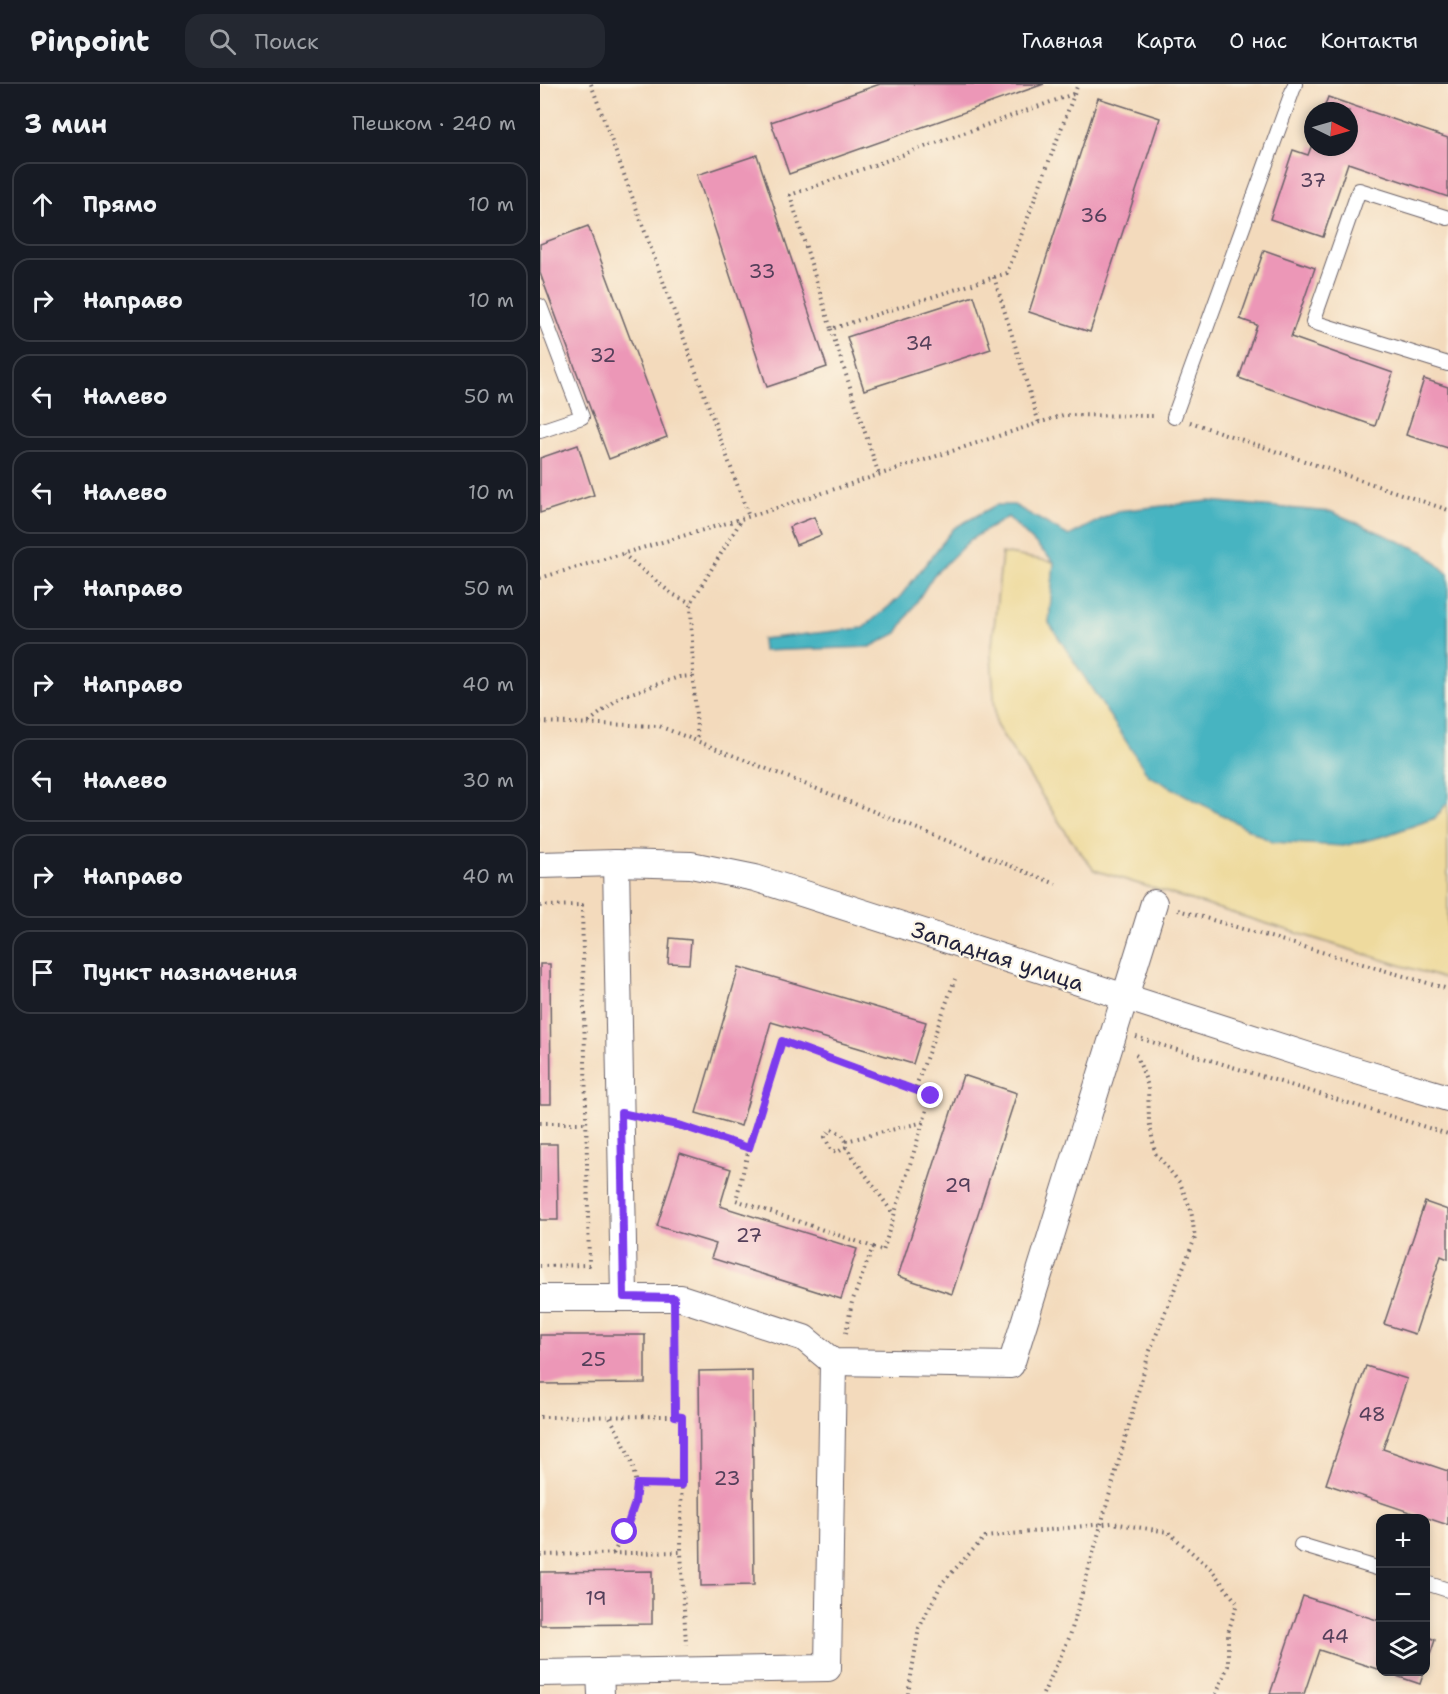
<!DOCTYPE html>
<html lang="ru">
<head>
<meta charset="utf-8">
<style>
	:root { --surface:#171b24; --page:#242831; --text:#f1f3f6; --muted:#9ea1a6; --line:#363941 }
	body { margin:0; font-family:"Shantell Sans",sans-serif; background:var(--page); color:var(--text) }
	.controls { position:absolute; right:18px; bottom:18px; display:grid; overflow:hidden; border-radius:12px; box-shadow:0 3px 9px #0003 }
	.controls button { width:54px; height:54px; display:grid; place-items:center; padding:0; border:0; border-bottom:2px solid var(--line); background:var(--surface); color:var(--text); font:30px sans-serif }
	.compass { position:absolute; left:764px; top:18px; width:54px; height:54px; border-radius:50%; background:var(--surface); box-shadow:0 3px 9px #0003; rotate:95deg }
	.stop { position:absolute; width:18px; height:18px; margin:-14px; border:4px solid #7c3aed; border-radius:50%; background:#fff }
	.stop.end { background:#7c3aed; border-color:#fff; box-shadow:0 2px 6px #0008 }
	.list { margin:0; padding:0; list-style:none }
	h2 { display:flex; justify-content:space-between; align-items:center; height:78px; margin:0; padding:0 24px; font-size:26px }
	h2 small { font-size:20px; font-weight:400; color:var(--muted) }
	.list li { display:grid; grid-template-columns:39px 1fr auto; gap:18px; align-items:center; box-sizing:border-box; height:84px; margin:0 12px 12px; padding:0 12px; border:2px solid var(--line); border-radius:18px }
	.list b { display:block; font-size:22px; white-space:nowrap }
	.list em { font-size:20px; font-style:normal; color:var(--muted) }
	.icon { flex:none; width:33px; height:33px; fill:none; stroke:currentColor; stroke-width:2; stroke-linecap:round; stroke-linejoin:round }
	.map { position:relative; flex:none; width:908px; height:1610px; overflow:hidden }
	header { display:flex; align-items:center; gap:36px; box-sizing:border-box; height:84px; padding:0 30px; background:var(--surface); border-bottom:2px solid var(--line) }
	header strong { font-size:28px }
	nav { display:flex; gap:33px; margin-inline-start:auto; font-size:21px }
	.search { width:420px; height:54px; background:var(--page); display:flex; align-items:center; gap:15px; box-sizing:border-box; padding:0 21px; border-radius:18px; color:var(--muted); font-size:22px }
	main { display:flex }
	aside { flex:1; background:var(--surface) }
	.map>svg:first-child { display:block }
</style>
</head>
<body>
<header>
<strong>Pinpoint</strong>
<div class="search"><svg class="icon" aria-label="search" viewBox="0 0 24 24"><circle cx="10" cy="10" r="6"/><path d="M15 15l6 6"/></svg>Поиск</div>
<nav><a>Главная</a><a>Карта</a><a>О нас</a><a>Контакты</a></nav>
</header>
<main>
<aside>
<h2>3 мин<small>Пешком · 240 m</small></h2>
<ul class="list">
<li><svg class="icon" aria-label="ahead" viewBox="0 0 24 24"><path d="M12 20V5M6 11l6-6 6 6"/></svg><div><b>Прямо</b></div><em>10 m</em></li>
<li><svg class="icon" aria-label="right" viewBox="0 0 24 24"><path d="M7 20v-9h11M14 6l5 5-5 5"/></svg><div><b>Направо</b></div><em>10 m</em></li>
<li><svg class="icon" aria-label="left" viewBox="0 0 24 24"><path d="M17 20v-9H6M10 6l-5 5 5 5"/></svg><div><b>Налево</b></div><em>50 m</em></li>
<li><svg class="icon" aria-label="left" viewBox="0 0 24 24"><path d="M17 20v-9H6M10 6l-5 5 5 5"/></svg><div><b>Налево</b></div><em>10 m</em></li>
<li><svg class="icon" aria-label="right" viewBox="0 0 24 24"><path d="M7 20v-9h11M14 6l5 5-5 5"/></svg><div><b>Направо</b></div><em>50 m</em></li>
<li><svg class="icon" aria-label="right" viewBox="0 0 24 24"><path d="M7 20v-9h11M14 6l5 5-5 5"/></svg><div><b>Направо</b></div><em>40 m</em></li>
<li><svg class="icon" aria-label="left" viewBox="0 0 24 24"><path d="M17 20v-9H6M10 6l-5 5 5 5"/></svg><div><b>Налево</b></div><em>30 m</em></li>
<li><svg class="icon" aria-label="right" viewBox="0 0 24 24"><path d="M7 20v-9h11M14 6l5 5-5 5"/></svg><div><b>Направо</b></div><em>40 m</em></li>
<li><svg class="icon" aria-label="arrive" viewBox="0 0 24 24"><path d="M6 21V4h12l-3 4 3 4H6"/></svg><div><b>Пункт назначения</b></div></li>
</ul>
</aside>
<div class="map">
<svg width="908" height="1610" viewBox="0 0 908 1610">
	<rect width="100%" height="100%" fill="#fcf5e5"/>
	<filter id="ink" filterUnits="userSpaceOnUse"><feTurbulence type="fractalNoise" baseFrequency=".0167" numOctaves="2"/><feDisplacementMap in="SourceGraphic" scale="12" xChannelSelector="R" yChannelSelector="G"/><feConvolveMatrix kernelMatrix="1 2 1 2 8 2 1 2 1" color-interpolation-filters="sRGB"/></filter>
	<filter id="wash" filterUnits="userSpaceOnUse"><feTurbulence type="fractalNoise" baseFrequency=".008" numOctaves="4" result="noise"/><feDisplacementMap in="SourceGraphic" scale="24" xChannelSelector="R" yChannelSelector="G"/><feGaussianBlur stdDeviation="1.35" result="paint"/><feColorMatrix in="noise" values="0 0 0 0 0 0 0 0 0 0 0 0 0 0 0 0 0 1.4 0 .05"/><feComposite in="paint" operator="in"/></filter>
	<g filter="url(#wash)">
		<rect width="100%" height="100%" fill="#f3dabc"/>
		<polygon fill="#eeda9e" stroke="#887e6c" stroke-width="1.5" points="462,469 514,478 509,539 803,762 844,752 895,734 908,718 908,896 554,786 529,753 456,641 451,571"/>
		<polygon fill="#46b4c1" stroke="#346b7e" stroke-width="1.5" points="669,417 792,428 884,468 908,490 908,718 895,734 844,752 803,762 732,758 608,691 509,539 514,478 468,433 431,455 393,492 357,549 330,563 223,567 222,555 323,544 359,514 414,444 456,421 474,421 529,452 577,427"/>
		<g id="blocks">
			<g fill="#ec97b7">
				<polygon points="340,0 504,0 249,90 231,38"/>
				<polygon points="788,13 908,54 908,113 808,79 783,153 730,135 753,66 768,71 773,58 773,63 809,63 809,27 783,27"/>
				<polygon points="558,14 620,34 550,248 489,228"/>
				<polygon points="217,71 287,283 227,303 157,91"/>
				<polygon points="48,142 127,353 69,375 0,189 0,160"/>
				<polygon points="724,166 775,184 751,253 853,289 835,342 699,294 717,241 700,235"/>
				<polygon points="434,212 451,265 324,306 307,253"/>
				<polygon points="884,295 908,303 908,364 866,351"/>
				<polygon points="38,361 54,411 0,429 0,374"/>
				<polygon points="274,433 281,451 256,461 249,443"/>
				<polygon points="130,854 151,856 149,880 128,879"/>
				<polygon points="0,880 10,880 11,1020 0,1020"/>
				<polygon points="199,883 386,938 373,980 231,938 201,1042 156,1029"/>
				<polygon points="423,991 477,1009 412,1210 358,1192"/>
				<polygon points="0,1060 17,1060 18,1136 0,1136"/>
				<polygon points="140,1069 191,1085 180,1122 317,1165 301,1215 171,1174 176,1160 117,1142"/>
				<polygon points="885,1118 908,1126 908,1175 901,1172 875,1250 844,1240"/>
				<polygon points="0,1251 105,1251 105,1299 0,1300"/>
				<polygon points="826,1282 867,1295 843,1365 908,1387 908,1441 786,1400"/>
				<polygon points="212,1286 214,1501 161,1502 159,1287"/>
				<polygon points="112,1487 112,1540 0,1541 0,1488"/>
				<polygon points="763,1512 840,1537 840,1586 779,1566 764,1610 730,1610"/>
				<polygon points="886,1552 895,1556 886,1583"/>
				<polygon points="845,1588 884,1588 880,1600"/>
			</g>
		</g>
	</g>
	<g filter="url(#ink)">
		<use href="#blocks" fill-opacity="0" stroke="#6b6268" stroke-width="1.5"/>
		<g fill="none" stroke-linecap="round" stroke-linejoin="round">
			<g stroke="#6b6268" stroke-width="16">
				<g id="service">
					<polyline points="908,134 819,106 773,238 908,280"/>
					<polyline points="0,222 42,333 0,347"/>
					<polyline points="634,333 755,0"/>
					<polyline points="761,1461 840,1485"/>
					<polyline points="886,1499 908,1506"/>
				</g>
			</g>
			<g stroke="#6b6268" stroke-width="28">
				<g id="minor">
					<polyline points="76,779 84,1213"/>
					<polyline points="0,781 76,779 151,781 215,794 797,981 908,1014"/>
					<polyline points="0,1214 141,1214 264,1254 293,1278 471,1281 614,819"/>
					<polyline points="0,1589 288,1584 293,1278"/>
					<polyline points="60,1589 61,1610"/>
				</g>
			</g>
			<g stroke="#6b6268" stroke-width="4" stroke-dasharray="1.5 4.5" stroke-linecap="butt">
				<polyline points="51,0 209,433"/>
				<polyline points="533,10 250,111 291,245 467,189 538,0"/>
				<polyline points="454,193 499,339"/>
				<polyline points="291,245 339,391"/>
				<polyline points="650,338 908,426"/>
				<polyline points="83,470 132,510 151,519"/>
				<polyline points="0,494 221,429 523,331 616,332"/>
				<polyline points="153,592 158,657"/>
				<polyline points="0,638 119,642 516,800"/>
				<polyline points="49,638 80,613 139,593 153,592 151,519 202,435"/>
				<polyline points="0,822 42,821 49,1181 0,1182"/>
				<polyline points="638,826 908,905"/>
				<polyline points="596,953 908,1050"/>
				<polyline points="105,1035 142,1042 209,1064 196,1116 333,1163 312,1218 306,1249"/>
				<polyline points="0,1039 46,1039"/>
				<polyline points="306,1057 384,1038"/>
				<path d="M 306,1063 L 298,1068 L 291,1066 L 285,1053 L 291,1045 C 301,1049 307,1052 306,1063 L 354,1131"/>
				<polyline points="209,1064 242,957 375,1005"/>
				<polyline points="333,1163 343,1167 391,1013 375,1005 415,895"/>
				<polyline points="135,1332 142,1333 141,1468"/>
				<polyline points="0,1333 135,1332 134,1238"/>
				<path d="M 70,1334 C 103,1391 104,1412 73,1470"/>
				<polyline points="97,1400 142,1401"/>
				<polyline points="0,1471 141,1468 146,1561"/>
				<polyline points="368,1610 379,1544 402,1499 445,1453 572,1439 628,1448 671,1485 697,1519 688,1549 688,1582 676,1610"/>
				<polyline points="503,1610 530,1552 609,1269 655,1154 651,1126 640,1099 615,1069 609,1036 608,1002 597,972 592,969"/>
			</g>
			<use href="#service" stroke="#fff" stroke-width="14"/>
			<use href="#minor" stroke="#fff" stroke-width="26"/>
		</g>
	</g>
	<g fill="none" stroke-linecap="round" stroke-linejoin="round" filter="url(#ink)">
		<polyline stroke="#7c3aed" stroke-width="8" points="85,1448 95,1419 97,1400 142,1401 142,1333 135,1332 134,1214 84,1213 81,1029 142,1042 209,1064 242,957 391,1012"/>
	</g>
	<g text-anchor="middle" stroke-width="4.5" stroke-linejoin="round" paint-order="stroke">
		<g font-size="20" fill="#543f5a">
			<text x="773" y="103">37</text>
			<text x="554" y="138">36</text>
			<text x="222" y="194">33</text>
			<text x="379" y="266">34</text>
			<text x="63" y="278">32</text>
			<text x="418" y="1108">29</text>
			<text x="209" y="1158">27</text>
			<text x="53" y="1282">25</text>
			<text x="832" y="1337">48</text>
			<text x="187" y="1401">23</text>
			<text x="56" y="1521">19</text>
			<text x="795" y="1559">44</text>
		</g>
		<g font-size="22" fill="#22223b" stroke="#fcf5e5">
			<text transform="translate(458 872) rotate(18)" y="8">Западная улица</text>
		</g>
	</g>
</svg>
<div class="controls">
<button>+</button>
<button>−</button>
<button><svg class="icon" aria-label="layers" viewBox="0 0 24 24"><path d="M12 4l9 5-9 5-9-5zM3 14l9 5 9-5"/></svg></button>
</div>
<svg class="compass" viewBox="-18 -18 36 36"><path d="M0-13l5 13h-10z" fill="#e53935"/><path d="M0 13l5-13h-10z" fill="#9ea1a6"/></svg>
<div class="stop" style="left:85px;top:1448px"></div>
<div class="stop end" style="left:391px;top:1012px"></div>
</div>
</main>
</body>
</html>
